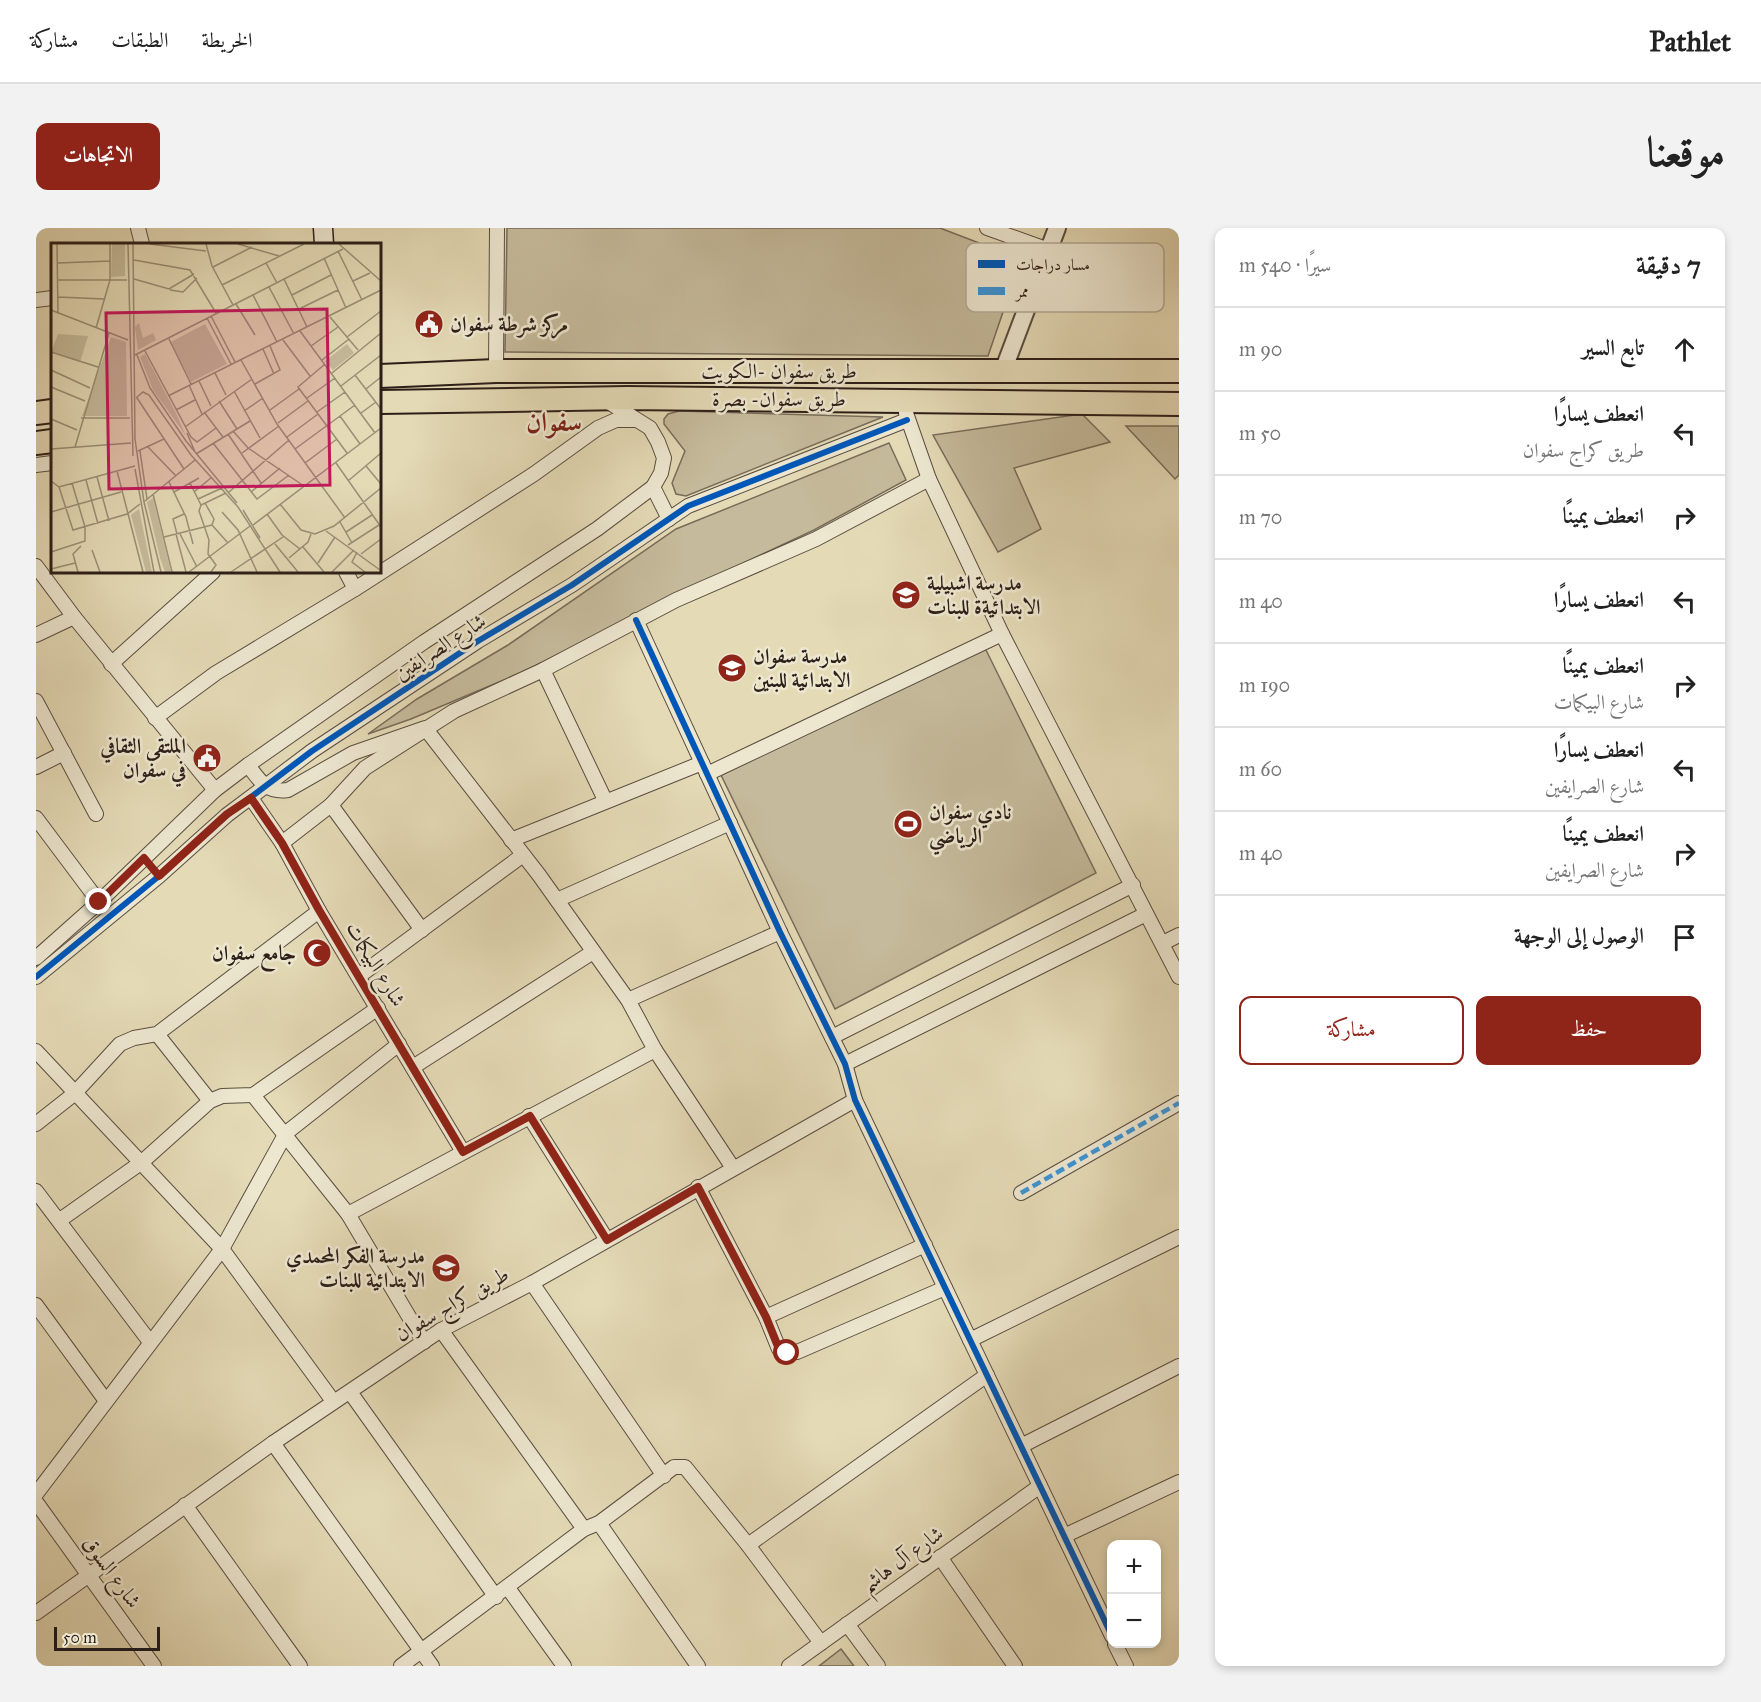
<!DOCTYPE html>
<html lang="ar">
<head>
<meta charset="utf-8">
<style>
	:root { --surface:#fff; --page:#f2f2f2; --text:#222; --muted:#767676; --line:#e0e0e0; --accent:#8f2418 }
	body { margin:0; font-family:"IM FELL Great Primer",Amiri,serif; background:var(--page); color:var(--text); direction:rtl }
	.controls { position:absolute; right:18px; bottom:18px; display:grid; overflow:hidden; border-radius:12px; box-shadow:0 3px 9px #0003 }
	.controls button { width:54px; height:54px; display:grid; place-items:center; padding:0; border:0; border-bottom:2px solid var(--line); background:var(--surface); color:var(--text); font:30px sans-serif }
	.scale { position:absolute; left:18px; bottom:15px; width:106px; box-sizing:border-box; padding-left:6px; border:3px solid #2c1e18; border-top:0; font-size:16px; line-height:21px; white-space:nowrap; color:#2c1e18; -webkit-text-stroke:4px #ede7d0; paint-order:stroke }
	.stop { position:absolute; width:18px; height:18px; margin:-14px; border:4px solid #8f2418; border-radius:50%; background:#fff }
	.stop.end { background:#8f2418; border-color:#fff; box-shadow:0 2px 6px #0008 }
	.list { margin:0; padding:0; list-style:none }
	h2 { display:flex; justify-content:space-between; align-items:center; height:78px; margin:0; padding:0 24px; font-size:26px }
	h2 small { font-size:20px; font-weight:400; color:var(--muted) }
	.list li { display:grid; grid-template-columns:39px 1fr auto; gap:18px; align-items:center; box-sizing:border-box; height:84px; padding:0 24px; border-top:2px solid var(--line) }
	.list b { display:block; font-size:22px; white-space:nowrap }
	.list p { margin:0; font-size:20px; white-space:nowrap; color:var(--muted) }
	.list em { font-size:20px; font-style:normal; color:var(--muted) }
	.actions { display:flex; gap:12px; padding:18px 24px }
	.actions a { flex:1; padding:14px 0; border:2px solid var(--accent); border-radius:12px; text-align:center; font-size:21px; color:var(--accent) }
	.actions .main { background:var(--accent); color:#fff }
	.icon { flex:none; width:33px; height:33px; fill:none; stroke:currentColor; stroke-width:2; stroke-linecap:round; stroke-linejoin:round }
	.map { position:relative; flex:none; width:1143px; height:1438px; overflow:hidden; direction:ltr; border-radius:12px }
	header { display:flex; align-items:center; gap:36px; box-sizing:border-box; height:84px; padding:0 30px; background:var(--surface); border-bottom:2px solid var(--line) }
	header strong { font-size:28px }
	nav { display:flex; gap:33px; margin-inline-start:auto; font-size:21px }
	.intro { display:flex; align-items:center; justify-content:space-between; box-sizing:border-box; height:144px; padding:0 36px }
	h1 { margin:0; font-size:42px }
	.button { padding:15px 27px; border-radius:12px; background:var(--accent); color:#fff; font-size:21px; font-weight:700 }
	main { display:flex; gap:36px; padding:0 36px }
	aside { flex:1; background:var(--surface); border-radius:12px; box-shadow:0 3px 9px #0003 }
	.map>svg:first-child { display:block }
</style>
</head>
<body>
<header>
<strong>Pathlet</strong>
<nav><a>الخريطة</a><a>الطبقات</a><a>مشاركة</a></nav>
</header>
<div class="intro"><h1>موقعنا</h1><a class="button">الاتجاهات</a></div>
<main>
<aside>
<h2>7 دقيقة<small>سيرًا · 540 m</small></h2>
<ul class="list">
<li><svg class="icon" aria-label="ahead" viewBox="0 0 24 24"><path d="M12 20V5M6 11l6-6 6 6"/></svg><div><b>تابع السير</b></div><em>90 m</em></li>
<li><svg class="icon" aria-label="left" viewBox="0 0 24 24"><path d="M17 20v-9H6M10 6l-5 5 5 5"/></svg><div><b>انعطف يسارًا</b><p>طريق كراج سفوان</p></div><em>50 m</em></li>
<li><svg class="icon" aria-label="right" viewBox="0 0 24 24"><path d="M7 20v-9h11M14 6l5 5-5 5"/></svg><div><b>انعطف يمينًا</b></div><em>70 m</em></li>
<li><svg class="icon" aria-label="left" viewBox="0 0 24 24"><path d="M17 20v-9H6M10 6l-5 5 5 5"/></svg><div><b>انعطف يسارًا</b></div><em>40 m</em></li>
<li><svg class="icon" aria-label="right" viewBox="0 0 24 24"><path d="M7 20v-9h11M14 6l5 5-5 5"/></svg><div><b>انعطف يمينًا</b><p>شارع البيكمات</p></div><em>190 m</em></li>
<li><svg class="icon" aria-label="left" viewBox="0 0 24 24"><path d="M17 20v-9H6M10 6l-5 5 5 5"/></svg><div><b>انعطف يسارًا</b><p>شارع الصرايفين</p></div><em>60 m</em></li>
<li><svg class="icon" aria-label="right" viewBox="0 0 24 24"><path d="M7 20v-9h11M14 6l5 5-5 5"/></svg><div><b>انعطف يمينًا</b><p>شارع الصرايفين</p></div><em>40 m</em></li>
<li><svg class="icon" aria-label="arrive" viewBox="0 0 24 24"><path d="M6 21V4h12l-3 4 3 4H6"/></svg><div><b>الوصول إلى الوجهة</b></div></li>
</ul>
<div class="actions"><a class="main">حفظ</a><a>مشاركة</a></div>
</aside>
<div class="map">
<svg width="1143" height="1438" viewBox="0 0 1143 1438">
	<rect width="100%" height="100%" fill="#e4dab6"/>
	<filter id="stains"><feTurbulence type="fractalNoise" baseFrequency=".00333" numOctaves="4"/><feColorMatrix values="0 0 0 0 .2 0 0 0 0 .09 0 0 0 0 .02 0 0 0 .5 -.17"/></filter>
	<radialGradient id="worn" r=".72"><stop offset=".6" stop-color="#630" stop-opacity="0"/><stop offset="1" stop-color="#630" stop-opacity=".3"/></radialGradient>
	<g fill="#c5ba9b" stroke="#786c5a" stroke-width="1.5">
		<polygon points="471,0 904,0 985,31 952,128 469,124"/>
		<polygon points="643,183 847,189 650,268 640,266 636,255 649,223 628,196 628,191 632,186"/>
		<polygon points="1046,186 1074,214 978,240 1005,301 962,324 897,207"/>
		<polygon points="1090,198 1143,198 1143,247 1139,251"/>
		<polygon points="853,215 870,252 778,302 639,367 489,443 375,491 332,506 381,471 472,417 640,301"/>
		<polygon points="949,420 1060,645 799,781 685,547"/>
		<polygon points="805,1421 818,1438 783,1438"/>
	</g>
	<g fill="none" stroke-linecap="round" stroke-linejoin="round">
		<g stroke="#5a4d40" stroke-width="16">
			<g id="minor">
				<polyline points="102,0 106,16"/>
				<polyline points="951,0 1013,22"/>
				<polyline points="0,72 16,70"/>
				<polyline points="460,143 461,0"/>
				<polyline points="870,185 893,251 966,406 1143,749"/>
				<polyline points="0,237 16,235"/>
				<polyline points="617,259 633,291"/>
				<polyline points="0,338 38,389 179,562"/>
				<polyline points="310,344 319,361"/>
				<polyline points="600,392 744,704 809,836 819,872 1076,1408"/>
				<polyline points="0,407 38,389"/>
				<polyline points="75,436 177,344"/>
				<polyline points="507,442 569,572"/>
				<polyline points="0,473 60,586"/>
				<polyline points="119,490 180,445 319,361 498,246 562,200 580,192 600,192"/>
				<path d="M 212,537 C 224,553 230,565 252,562 L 317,525 L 389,500 L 503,647 L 592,772 L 619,822 L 697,940"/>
				<polyline points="0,539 28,525"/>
				<polyline points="671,546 966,406"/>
				<polyline points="215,570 246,615 283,683 427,924"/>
				<polyline points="0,590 63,674"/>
				<polyline points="475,612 666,535"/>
				<polyline points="246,615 295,577"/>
				<polyline points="521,672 694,595"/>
				<polyline points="386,702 295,577 329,540 418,483 507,442 640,372 780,311 893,251"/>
				<polyline points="1127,715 1143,707"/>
				<polyline points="0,730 63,674 179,562 212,537 388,414 561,301 617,259 625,245 628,230 622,214 614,200 571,173"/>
				<polyline points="323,748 487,627"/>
				<polyline points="0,749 123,648 191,587 276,523 442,413 536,357 652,278 871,192"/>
				<polyline points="592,772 744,704"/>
				<polyline points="121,806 174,873"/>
				<polyline points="796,809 1097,657"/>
				<polyline points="0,823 186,1021 297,1173"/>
				<polyline points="809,836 1110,686"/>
				<polyline points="377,839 557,724"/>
				<polyline points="217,867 312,986 388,1114"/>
				<polyline points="493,888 571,1012"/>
				<polyline points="0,896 38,866 84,816 98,810 121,806 283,683"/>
				<polyline points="662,959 730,1089 743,1121 751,1125 761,1124 909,1060"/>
				<polyline points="0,963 114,1114"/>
				<polyline points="985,965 1143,875"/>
				<polyline points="312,986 619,822"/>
				<polyline points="24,992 106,934 174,873 186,868 217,867 342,780"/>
				<polyline points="496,1055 628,1248"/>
				<polyline points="0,1077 70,1173"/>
				<polyline points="730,1089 889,1017"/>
				<polyline points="405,1102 548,1301"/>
				<polyline points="934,1112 1143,1009"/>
				<polyline points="314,1164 460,1369"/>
				<polyline points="237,1215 396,1438"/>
				<polyline points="985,1218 1143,1138"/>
				<polyline points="0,1266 186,1021 250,905 363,816"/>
				<polyline points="0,1274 118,1438"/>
				<polyline points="149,1277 264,1438"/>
				<polyline points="563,1295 662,1438"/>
				<polyline points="1028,1308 1143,1254"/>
				<polyline points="712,1317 951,1147"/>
				<polyline points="904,1329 979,1438"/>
				<polyline points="472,1360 528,1438"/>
				<polyline points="0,1385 237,1215 405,1102 496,1055 819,872"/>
				<polyline points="811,1396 842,1438"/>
				<polyline points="1079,1416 1090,1438"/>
				<polyline points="365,1438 548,1301 563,1295 638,1239 649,1239 712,1317 785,1415"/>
				<polyline points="753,1438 1004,1258"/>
			</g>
		</g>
		<g stroke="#5a4d40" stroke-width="20">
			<polyline id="tertiary" points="967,143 1021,0"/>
		</g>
		<g stroke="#2c1e18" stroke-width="21">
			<polyline id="secondary" points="287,0 288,16"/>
		</g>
		<g stroke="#2c1e18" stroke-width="26">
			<g id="trunk">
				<polyline points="344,148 460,143 1143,143"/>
				<polyline points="344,174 591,170 1143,176"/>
				<polyline points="0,185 16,183"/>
				<polyline points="0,215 16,213"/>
			</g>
		</g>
		<use href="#minor" stroke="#ede7d0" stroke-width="14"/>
		<use href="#tertiary" stroke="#ede7d0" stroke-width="16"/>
		<use href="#secondary" stroke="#ede7d0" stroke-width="18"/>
		<use href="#trunk" stroke="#e4dab6" stroke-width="22"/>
		<polyline stroke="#3c94d4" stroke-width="4.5" stroke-dasharray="9 4.5" stroke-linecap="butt" points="985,965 1143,875"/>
		<g stroke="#ede7d0" stroke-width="10">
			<g id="cycleway">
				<polyline points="600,392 744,704 809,836 819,872 1076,1408"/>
				<polyline points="0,749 123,648 191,587 276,523 442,413 536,357 652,278 871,192"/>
			</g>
		</g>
		<use href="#cycleway" stroke="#0057b8" stroke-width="6"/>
	</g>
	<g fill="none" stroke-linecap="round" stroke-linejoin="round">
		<polyline stroke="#8f2418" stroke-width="8" points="63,674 108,630 123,648 191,586 215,570 246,615 283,682 427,924 494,888 571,1012 662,959 730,1089 743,1121 751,1125"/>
	</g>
	<defs>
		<g id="civic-disc" transform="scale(1.5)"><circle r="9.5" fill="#8f2418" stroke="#ede7d0"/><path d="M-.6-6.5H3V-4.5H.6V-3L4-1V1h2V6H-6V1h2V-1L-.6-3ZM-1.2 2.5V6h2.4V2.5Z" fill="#fff"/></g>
		<g id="school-disc" transform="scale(1.5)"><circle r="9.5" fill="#8f2418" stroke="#ede7d0"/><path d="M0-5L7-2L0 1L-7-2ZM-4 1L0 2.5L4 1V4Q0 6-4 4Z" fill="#fff"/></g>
		<g id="stadium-disc" transform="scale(1.5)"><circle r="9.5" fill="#8f2418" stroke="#ede7d0"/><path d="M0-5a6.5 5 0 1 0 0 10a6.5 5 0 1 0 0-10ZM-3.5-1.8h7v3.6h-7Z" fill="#fff"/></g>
		<g id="mosque-disc" transform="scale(1.5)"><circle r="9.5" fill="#8f2418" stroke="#ede7d0"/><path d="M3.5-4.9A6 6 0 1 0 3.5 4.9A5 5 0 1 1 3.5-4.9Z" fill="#fff"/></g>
	</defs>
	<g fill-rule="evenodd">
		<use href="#civic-disc" x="393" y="96"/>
		<use href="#school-disc" x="870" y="367"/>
		<use href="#school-disc" x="696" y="440"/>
		<use href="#civic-disc" x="171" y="530"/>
		<use href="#stadium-disc" x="872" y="596"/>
		<use href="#mosque-disc" x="281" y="725"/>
		<use href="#school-disc" x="410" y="1040"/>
	</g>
	<g text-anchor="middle" stroke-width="5" stroke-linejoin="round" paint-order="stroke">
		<g font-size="21" font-weight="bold" fill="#2c1e18" stroke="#ede7d0" text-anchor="start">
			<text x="414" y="103">مركز شرطة سفوان</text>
			<text x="891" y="362">مدرسة اشبيلية<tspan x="891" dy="24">الابتدائيةة للبنات</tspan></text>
			<text x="717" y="435">مدرسة سفوان<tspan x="717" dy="24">الابتدائية للبنين</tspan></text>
			<text x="150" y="525" text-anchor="end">الملتقى الثقافي<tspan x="150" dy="24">في سفوان</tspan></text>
			<text x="893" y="591">نادي سفوان<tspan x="893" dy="24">الرياضي</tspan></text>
			<text x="260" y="732" text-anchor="end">جامع سفوان</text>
			<text x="389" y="1035" text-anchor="end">مدرسة الفكر المحمدي<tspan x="389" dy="24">الابتدائية للبنات</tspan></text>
		</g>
		<g font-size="21" fill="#2c1e18" stroke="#ede7d0">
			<text x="743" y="150">طريق سفوان -الكويت</text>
			<text x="743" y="178">طريق سفوان- بصرة</text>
			<text transform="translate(404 419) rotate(-33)" y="7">شارع الصرايفين</text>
			<text transform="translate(340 736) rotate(59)" y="7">شارع البيكمات</text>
			<text transform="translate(416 1076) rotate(-30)" y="7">طريق كراج سفوان</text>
			<text transform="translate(866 1331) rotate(-36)" y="7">شارع آل هاشم</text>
			<text transform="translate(76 1344) rotate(54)" y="7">شارع السوق</text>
		</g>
		<g font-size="27" font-weight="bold" fill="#7a1f14" stroke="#ede7d0">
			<text x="518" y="203">سفوان</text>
		</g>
	</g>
	<g transform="translate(15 15)">
		<rect width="330" height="330" fill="#e4dab6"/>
		<path d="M 61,1 L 74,1 L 74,33 L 60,34 ZM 88,80 L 92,95 L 102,90 L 105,97 L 87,107 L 84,84 ZM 154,81 L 176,121 L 140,139 L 120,99 ZM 7,91 L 37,93 L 29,119 L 0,109 ZM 60,94 L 75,99 L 76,173 L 31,173 ZM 296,101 L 303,110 L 282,127 L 274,118 ZM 94,111 L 125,170 L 135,193 L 102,147 L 89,114 ZM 102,255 L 120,329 L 114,329 L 109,315 L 96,259 ZM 88,266 L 101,329 L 95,329 L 80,272 Z" fill="#c5ba9b"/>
		<path fill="none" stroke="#9a8f77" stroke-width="1.5" d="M 6,1 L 7,71M 77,1 L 82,213M 82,1 L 84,196 L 93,259 L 110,329M 99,1 L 155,8M 155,1 L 161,23 L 182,62M 187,1 L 228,13M 288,1 L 330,38M 287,8 L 311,57M 273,15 L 295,65M 83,17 L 139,27 L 165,70M 7,20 L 59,18M 215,20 L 226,40M 162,24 L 201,4M 83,36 L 118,46 L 143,31M 233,36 L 256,84M 7,37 L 76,37M 302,38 L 319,30M 171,42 L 253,1M 218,44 L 243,91M 119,47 L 132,49 L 146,35M 202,52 L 226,99M 241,52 L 280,32M 7,54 L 53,56M 185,61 L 204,92M 248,66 L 287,47M 0,67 L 77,97M 160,73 L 184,119M 279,74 L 307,107M 156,75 L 180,121M 45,85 L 59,37 L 59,1M 249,88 L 324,190M 296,94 L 330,68M 118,96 L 140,141M 232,97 L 259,133M 260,103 L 287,84M 212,106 L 223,131M 94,108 L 140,194 L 146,199 L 165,185M 0,109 L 47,124M 84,112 L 292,6M 86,112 L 99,145 L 135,198 L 186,260M 190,117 L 226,181 L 294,275M 271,117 L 298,96M 274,121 L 247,144 L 296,210M 0,127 L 39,145M 164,130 L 175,152M 281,130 L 330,90M 304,132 L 330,166M 148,138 L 160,163M 204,141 L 229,127 L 219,103M 138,142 L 151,171M 290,143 L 330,112M 0,144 L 34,158M 315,146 L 330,134M 183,148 L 209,195M 117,153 L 330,47M 85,155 L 92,149 L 98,152 L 140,212 L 187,264 L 229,329M 86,155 L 133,226M 256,155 L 284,135M 168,158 L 186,186M 125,167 L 144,157M 219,167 L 248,146M 193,168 L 212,155M 153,169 L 172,194M 266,169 L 294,149M 310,170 L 325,159M 289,173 L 309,201M 30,175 L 79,175M 0,176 L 26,187M 227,180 L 257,158M 134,184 L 201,136M 182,188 L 197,205 L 253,243M 136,190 L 144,209M 177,191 L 210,240M 236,194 L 267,171M 162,200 L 206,256 L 238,232M 24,204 L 58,90M 97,204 L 125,233M 0,206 L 80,200M 244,206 L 304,162M 87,208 L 113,196M 89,208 L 96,256M 191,210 L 228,183M 145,211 L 199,178M 254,220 L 286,196M 285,220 L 330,284M 315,223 L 330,241M 84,226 L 103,329M 66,228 L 92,329M 46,234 L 58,278M 35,237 L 47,281M 0,238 L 8,244 L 84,223M 297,238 L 330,210M 118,239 L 135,274 L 142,301M 139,240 L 150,262M 8,244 L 22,287 L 76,271 L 89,261M 123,249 L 148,235M 143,249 L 161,234M 178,249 L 238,197M 200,249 L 229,225M 102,251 L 121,329M 147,256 L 171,245M 94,258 L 144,217M 154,260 L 163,276 L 161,282M 229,261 L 250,287 L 264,291 L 283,283 L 330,245M 192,267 L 209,295M 0,269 L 70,249M 171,269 L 187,287 L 206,329M 216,271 L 231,292 L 249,306M 289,279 L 301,300M 161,282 L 177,300M 202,282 L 330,185M 275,288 L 329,327M 295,289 L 321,272M 125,291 L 135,329M 126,291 L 122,276 L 133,271M 129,291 L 146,324M 113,294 L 161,282M 224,301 L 247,329M 297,302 L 328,282M 252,304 L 273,329M 41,307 L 49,329M 0,309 L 34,298 L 34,284 L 21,240M 306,309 L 301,319 L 314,329M 310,311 L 330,296M 238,315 L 257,299 L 260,291M 267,320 L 284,294M 0,326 L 24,320M 27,329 L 22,311 L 30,303M 138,329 L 199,283M 160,329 L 165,322 L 157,311 L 158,297 L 148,268 L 150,262 L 175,250M 180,329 L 232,294M 281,329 L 303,307"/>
		<path fill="#c2185b" fill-opacity="0.15" stroke="#c2185b" stroke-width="3" d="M 276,66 L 279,242 L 58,246 L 55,70 Z"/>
		<rect width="330" height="330" fill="none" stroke="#2c1e18" stroke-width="3"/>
	</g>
	<rect x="930" y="15" width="198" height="69" rx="9" fill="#ede7d0" stroke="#b3ab99" stroke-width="1.5"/>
	<rect x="942" y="32" width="27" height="8" fill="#0057b8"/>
	<rect x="942" y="59" width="27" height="8" fill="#3c94d4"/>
	<g font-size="16" fill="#2c1e18">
		<text x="980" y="42">مسار دراجات</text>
		<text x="980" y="69">ممر</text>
	</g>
	<rect width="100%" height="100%" filter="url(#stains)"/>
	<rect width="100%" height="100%" fill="url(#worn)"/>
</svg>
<div class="controls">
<button>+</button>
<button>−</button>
</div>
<div class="scale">50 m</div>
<div class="stop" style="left:751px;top:1125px"></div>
<div class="stop end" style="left:63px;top:674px"></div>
</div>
</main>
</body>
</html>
